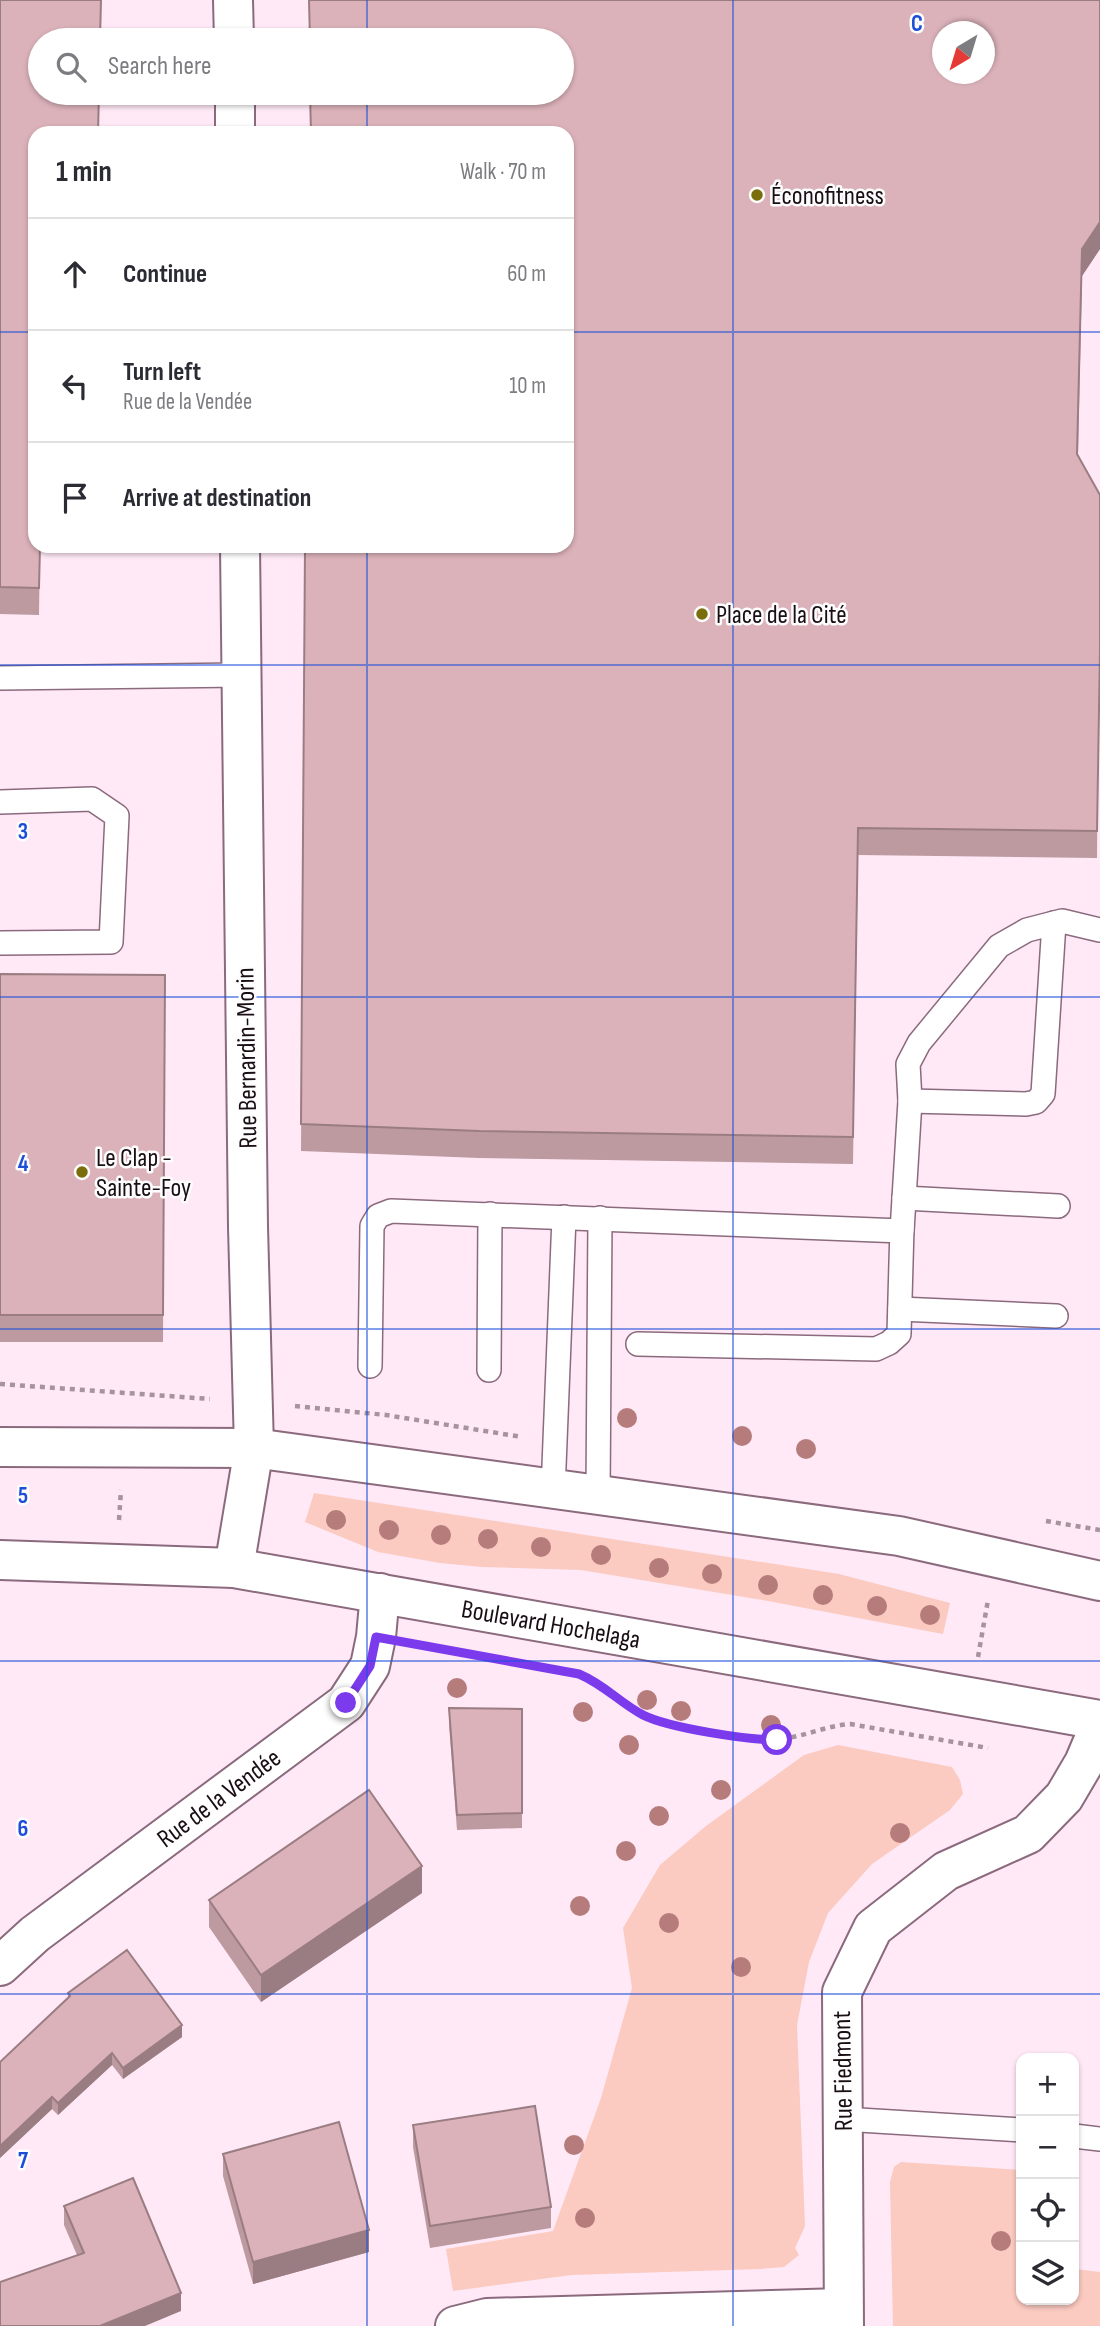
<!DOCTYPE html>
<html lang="en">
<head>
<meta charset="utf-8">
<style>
	:root { --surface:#fff; --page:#f2f2f3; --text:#2b2b33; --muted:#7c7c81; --line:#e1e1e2 }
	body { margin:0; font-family:"Sofia Sans Condensed",sans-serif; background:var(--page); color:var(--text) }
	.controls { position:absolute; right:21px; bottom:21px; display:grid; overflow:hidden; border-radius:14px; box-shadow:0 2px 5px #0004 }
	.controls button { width:63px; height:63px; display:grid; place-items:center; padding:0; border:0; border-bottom:2px solid var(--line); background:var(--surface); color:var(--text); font:35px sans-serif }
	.compass { position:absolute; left:932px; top:21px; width:63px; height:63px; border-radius:50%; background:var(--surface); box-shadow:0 2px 5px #0004; rotate:218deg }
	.stop { position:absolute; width:21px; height:21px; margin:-16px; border:5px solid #7c3aed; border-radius:50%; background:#fff }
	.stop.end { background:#7c3aed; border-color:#fff; box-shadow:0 2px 7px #0008 }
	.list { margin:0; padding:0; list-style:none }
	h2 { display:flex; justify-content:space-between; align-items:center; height:91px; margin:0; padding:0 28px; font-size:30px }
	h2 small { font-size:23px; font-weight:400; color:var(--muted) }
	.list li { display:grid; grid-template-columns:46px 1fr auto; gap:21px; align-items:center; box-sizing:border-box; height:112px; padding:0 28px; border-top:2px solid var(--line) }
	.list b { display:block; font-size:26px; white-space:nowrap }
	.list p { margin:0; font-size:23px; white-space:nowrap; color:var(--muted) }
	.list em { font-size:23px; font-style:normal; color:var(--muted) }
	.icon { flex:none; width:38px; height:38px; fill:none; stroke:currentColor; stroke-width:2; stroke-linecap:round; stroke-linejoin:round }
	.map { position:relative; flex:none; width:1100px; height:2326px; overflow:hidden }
	.search { position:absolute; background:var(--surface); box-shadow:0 2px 5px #0004; left:28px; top:28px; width:546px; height:77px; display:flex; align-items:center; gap:18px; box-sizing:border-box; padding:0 24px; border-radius:38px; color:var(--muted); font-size:26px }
	.panel { position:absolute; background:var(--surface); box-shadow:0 2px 5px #0004; left:28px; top:126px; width:546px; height:427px; border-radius:21px }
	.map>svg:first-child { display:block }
</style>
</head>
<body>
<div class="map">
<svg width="1100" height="2326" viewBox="0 0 1100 2326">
	<rect width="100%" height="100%" fill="#ffe9f6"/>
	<g fill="#fbcac1">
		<polygon points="314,1493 839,1574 950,1603 943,1634 768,1601 581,1570 482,1567 440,1563 378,1552 305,1522"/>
		<polygon points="838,1745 952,1767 960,1780 963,1794 950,1810 872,1864 828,1913 809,1962 797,2025 805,2226 795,2248 799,2255 784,2267 760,2269 571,2275 453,2291 446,2249 553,2231 601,2098 632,1988 623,1928 660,1865 706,1826 804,1755"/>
		<polygon points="901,2162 1021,2170 1021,2300 1074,2300 1074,2269 1100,2272 1100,2326 893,2326 890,2182 894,2167"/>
	</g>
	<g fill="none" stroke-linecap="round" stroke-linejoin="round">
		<g stroke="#8b6a7e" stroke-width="26">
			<g id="lane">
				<polyline points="0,678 241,675"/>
				<polyline points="0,802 92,799 117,816 111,942 0,943"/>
				<polyline points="910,1101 1026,1104 1036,1102 1043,1094 1054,923"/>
				<polyline points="904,1198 1058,1206"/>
				<polyline points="900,1309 1056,1316"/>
				<polyline points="638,1344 876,1349 889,1343 899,1334 902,1227"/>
				<polyline points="370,1366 372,1226 378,1216 391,1211 902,1231 910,1101 908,1064 919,1043 999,946 1027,930 1062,921 1100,930"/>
				<polyline points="489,1370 490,1214"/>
				<polyline points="553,1491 564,1217"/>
				<polyline points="598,1495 600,1218"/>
				<polyline points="843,2119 1021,2130"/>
				<polyline points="1074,2136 1100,2139"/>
			</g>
		</g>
		<g stroke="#8b6a7e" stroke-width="42">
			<g id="street">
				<polyline points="233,0 234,40"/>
				<polyline points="235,93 235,133"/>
				<polyline points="234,1568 254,1448 248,1227 240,546"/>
				<path id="s1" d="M 0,1966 L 35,1934 L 346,1703 L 370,1666 L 376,1637 L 380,1593"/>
				<polyline points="455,2326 487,2318 843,2308"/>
				<polyline points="844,2326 842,1992 873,1928 946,1871 1028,1834 1064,1797 1084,1763 1100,1725"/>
			</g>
		</g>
		<g stroke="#8b6a7e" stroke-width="42">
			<g id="secondary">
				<polyline points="0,1447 254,1448 899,1536 1100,1581"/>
				<path id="s2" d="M 0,1560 L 234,1568 L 1100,1720"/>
			</g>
		</g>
		<g stroke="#a5939d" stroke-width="4.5" stroke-dasharray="5 5" stroke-linecap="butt">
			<polyline points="0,1384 210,1399"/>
			<polyline points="295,1406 386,1415 522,1437"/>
			<polyline points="119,1520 121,1490"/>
			<polyline points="1046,1521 1100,1530"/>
			<polyline points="978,1657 988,1600"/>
			<path d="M 586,1677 C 608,1686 623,1705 644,1715 C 669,1727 755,1743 782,1739 C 805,1736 826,1726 850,1724 L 988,1748"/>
		</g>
		<use href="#lane" stroke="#fff" stroke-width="23"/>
		<use href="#street" stroke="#fff" stroke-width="38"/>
		<use href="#secondary" stroke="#fff" stroke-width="38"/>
	</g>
	<g fill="#b67c7c">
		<circle cx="627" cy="1418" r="10"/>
		<circle cx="742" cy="1436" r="10"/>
		<circle cx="806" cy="1449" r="10"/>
		<circle cx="336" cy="1520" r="10"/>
		<circle cx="389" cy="1530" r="10"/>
		<circle cx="441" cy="1535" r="10"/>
		<circle cx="488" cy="1539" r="10"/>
		<circle cx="541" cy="1547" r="10"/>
		<circle cx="601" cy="1555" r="10"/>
		<circle cx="659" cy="1568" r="10"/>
		<circle cx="712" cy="1574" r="10"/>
		<circle cx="768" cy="1585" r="10"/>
		<circle cx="823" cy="1595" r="10"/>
		<circle cx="877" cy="1606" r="10"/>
		<circle cx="930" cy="1615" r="10"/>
		<circle cx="457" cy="1688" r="10"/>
		<circle cx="647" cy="1700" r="10"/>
		<circle cx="681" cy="1711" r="10"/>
		<circle cx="583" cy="1712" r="10"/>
		<circle cx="771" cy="1725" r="10"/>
		<circle cx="629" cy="1745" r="10"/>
		<circle cx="721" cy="1790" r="10"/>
		<circle cx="659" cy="1816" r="10"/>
		<circle cx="900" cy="1833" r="10"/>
		<circle cx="626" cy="1851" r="10"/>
		<circle cx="580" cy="1906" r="10"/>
		<circle cx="669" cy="1923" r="10"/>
		<circle cx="741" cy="1967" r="10"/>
		<circle cx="574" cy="2145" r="10"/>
		<circle cx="585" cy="2218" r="10"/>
		<circle cx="1001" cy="2241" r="10"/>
	</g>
	<g fill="#bd99a0">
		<polygon points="0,0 101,0 100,40 40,40 35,133 40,546 39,615 0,614"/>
		<polygon points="1100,0 1100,249 1082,276 1078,455 1100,495 1097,858 858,855 853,1164 479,1158 301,1151 305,546"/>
		<polygon points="0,974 165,975 163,1342 0,1342"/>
		<polygon points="449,1708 522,1709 522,1828 457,1830 449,1724"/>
		<polygon points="422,1893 261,2002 209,1927 209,1900"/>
		<polygon points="68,1993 182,2037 123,2079 112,2065 58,2115 52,2109 0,2158 0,2062 68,1998"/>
		<polygon points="413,2125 551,2207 551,2228 430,2248 413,2147"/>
		<polygon points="223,2154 369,2252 253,2284 223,2176"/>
		<polygon points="64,2206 181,2311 77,2255 64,2225"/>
	</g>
	<g fill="#9a7d82">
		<polygon points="1100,222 1100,249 1082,276 1079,362 1082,249"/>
		<polygon points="422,1866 422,1893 261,2002 261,1975"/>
		<polygon points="182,2025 182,2037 123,2079 123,2068"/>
		<polygon points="112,2053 112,2065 58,2115 58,2103"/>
		<polygon points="52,2097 52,2109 0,2158 0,2146"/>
		<polygon points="369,2230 369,2252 253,2284 253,2262"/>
		<polygon points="181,2293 181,2311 145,2326 100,2326"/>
	</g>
	<g fill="#dcb2ba" stroke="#9a7d82" stroke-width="2" fill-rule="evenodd">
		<polygon points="0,0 101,0 100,40 40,40 40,93 99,93 98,133 35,133 35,546 40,546 39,588 0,587"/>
		<path d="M 309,0 L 1100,0 L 1100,222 L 1082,249 L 1077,454 L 1100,495 L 1100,649 L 1097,831 L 858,828 L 853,1137 L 479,1131 L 301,1124 L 305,546 L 567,546 L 567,133 L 311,133 L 310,93 L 562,93 L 562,40 L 310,40 ZM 942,32 L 984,32 L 984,74 L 942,74 Z"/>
		<polygon points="0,974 165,975 163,1315 0,1315"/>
		<polygon points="449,1708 522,1709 522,1813 457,1815"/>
		<polygon points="369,1790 422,1866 261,1975 209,1900"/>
		<polygon points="127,1950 182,2025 123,2068 112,2053 58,2103 52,2097 0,2146 0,2062 70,1996 68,1993"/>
		<polygon points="535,2106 551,2207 430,2226 413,2125"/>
		<polygon points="339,2122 369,2230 253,2262 223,2154"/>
		<polygon points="133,2178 181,2293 100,2326 0,2326 0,2282 84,2253 64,2206"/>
	</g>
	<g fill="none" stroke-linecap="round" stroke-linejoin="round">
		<path stroke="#7c3aed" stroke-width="9" d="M 346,1703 L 370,1666 L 376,1637 L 579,1674 C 605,1685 620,1703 643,1715 C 669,1728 748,1740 777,1740"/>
	</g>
	<path fill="none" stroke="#1d4ed8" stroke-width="2" stroke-opacity="0.55" d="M 367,0 L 367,40M 733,0 L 733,2326M 367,93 L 367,133M 0,332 L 35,332M 567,332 L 1100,332M 367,546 L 367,2326M 0,665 L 1100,665M 0,997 L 1100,997M 0,1329 L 1100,1329M 0,1661 L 1100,1661M 0,1994 L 1100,1994"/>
	<g fill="#796e0b" stroke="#fdfdfd" stroke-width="2.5">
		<circle cx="757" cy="195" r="7"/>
		<circle cx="702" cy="614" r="7"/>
		<circle cx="82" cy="1172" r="7"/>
	</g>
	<g text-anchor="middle" stroke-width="5" stroke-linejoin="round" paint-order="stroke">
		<g font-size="26" fill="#1a0e15" stroke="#fdfdfd" text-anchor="start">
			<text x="771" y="204">Éconofitness</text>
			<text x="716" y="623">Place de la Cité</text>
			<text x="96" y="1166">Le Clap -<tspan x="96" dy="30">Sainte-Foy</tspan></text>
		</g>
		<g font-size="26" fill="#1a0e15" stroke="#fdfdfd">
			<text transform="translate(246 1058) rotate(-91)" y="9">Rue Bernardin-Morin</text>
			<text dy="9" stroke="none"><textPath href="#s2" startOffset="556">Boulevard Hochelaga</textPath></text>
			<text dy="9" stroke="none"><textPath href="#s1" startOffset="276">Rue de la Vendée</textPath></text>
			<text transform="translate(842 2071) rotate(-91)" y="9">Rue Fiedmont</text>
		</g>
	</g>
	<g font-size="23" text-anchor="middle" font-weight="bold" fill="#1d4ed8" stroke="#fdfdfd" stroke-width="5" stroke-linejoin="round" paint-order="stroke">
		<text x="917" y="31">C</text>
		<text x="23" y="839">3</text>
		<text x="23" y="1171">4</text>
		<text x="23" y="1503">5</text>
		<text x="23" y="1836">6</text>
		<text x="23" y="2168">7</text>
	</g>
</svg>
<div class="controls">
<button>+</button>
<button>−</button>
<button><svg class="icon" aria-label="locate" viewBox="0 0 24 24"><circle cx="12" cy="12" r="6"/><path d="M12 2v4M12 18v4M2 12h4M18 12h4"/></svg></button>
<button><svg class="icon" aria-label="layers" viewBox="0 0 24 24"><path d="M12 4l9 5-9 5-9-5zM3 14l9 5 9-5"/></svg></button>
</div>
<svg class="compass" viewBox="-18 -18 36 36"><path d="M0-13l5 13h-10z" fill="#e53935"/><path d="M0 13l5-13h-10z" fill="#7c7c81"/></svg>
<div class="stop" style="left:777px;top:1740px"></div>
<div class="stop end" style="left:346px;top:1703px"></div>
<div class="search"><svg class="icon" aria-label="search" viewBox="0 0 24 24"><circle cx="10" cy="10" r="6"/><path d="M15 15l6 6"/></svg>Search here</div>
<section class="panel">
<h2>1 min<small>Walk · 70 m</small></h2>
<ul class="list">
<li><svg class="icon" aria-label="ahead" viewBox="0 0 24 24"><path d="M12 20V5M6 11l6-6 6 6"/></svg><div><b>Continue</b></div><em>60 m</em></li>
<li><svg class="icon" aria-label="left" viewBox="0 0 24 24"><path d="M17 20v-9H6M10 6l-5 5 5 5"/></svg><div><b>Turn left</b><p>Rue de la Vendée</p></div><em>10 m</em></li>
<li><svg class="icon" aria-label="arrive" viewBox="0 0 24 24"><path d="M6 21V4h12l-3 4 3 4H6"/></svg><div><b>Arrive at destination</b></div></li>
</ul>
</section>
</div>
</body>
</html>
